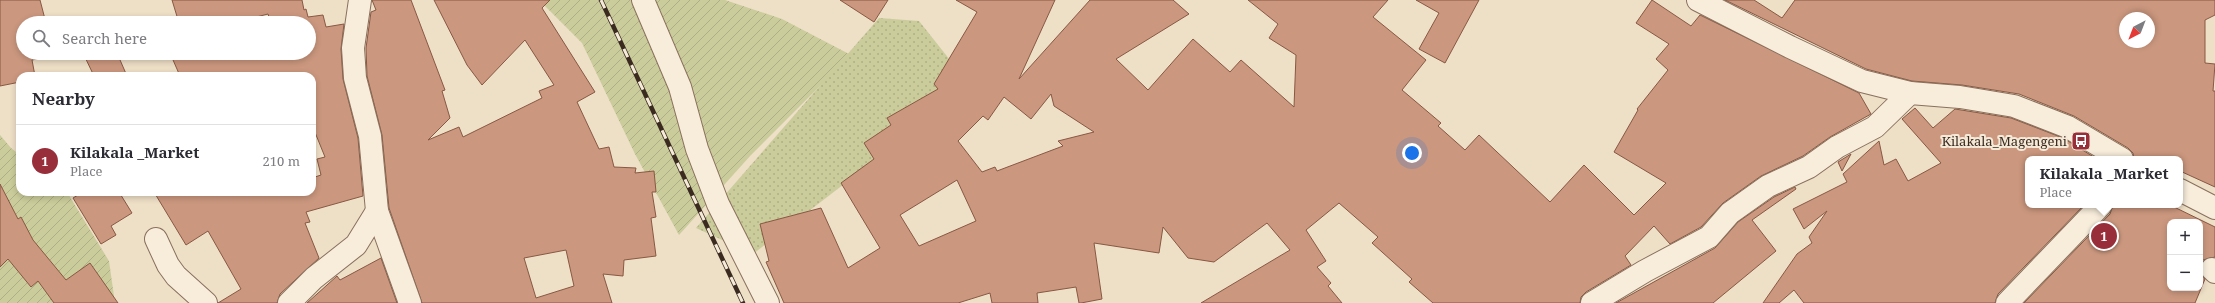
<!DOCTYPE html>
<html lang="en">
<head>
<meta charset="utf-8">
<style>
	:root { --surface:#fff; --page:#f2f2f3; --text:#2b2b33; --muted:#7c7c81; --line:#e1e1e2; --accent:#982e39 }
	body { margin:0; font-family:"Noto Serif",serif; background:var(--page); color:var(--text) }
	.controls { position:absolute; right:12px; bottom:12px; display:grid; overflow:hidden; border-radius:8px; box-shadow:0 2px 6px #0003 }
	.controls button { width:36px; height:36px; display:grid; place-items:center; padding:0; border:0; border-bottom:1px solid var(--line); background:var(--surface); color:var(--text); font:20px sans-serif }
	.compass { position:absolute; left:2119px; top:12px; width:36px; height:36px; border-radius:50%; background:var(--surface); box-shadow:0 2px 6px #0003; rotate:222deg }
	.you { position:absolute; left:1412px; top:153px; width:14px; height:14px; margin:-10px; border:3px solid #fff; border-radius:50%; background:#1a73e8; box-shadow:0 0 0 6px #1a73e833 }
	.badge { display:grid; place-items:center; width:26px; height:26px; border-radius:50%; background:var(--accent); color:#fff; font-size:13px; font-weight:700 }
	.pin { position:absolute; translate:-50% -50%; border:2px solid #fff; box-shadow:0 1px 4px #0006 }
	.popup { position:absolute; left:2025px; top:156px; width:158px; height:52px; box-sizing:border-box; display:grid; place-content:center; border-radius:8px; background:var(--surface); filter:drop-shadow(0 1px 3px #0005); font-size:13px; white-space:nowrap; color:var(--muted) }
	.popup b { font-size:15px; color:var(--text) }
	.popup::after { content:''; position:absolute; left:50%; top:100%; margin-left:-8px; border:8px solid transparent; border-top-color:var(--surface) }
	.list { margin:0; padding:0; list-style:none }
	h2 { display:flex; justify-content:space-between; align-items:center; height:52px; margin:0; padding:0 16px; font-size:17px }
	h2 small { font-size:13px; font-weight:400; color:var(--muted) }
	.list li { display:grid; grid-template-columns:26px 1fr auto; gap:12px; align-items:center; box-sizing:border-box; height:72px; padding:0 16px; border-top:1px solid var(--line) }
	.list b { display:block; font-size:15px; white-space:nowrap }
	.list p { margin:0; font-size:13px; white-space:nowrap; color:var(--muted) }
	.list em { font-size:13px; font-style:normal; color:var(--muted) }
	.icon { flex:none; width:22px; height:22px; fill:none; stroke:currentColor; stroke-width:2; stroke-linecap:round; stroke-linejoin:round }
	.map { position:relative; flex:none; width:2215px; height:303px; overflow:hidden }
	.search { position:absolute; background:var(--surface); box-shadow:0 2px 6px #0003; left:16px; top:16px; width:300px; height:44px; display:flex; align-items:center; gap:10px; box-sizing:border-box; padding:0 14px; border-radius:22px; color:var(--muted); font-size:15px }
	.panel { position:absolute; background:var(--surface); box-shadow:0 2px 6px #0003; left:16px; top:72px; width:300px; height:124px; border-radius:12px }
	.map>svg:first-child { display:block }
</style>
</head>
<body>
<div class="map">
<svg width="2215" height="303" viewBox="0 0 2215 303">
	<defs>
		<pattern id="grass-dots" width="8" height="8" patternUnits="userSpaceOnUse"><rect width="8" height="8" fill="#cbcc9b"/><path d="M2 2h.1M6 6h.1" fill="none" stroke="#afaf85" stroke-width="1.8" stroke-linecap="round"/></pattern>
		<pattern id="garden-furrows" width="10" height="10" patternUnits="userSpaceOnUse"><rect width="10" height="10" fill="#cbcc9b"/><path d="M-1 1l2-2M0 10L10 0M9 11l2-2" fill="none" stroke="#afaf85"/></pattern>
	</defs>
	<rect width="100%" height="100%" fill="#eedfc7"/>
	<polygon fill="url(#grass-dots)" points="879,18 919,21 954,65 908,135 753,254 696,228"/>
	<g fill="url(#garden-furrows)">
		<polygon points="539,0 725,0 782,19 851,55 751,155 679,235 635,154 582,43"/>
		<polygon points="0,135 11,148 20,155 20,192 67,192 109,261 115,303 0,303"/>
	</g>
	<g fill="#cb977e" stroke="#885843" fill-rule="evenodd">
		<polygon points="0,0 40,0 46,23 23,23 23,53 72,53 64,57 63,54 32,60 35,76 20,76 20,82 0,86"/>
		<polygon points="172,0 302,0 304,10 306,9 308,17 323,15 326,27 344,24 341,49 343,79 358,138 363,196 306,212 310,222 305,223 319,258 280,294 277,303 218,303 241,289 208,231 186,245 154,192 312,192 312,178 321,175 317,159 325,157 312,125 312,76 180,76 170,53 309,53 309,23 271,23 268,14 233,23 179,23"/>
		<path d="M 372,0 L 411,0 L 445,90 L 442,91 L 450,118 L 428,140 L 459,127 L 463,137 L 542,98 L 539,91 L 554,85 L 525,40 L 482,85 L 467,65 L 434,0 L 550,0 L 542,8 L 595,92 L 577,102 L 599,149 L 609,147 L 614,167 L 636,168 L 635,173 L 654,171 L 656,192 L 652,192 L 656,217 L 651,218 L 656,256 L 624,260 L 623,276 L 603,274 L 612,303 L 422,303 L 389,208 L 382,135 L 367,76 L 366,48 L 371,12 L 376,10 ZM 566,250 L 574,286 L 536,298 L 524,258 Z"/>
		<polygon points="840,0 888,0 874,22"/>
		<path d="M 956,0 L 1055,0 L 1019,79 L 1090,0 L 1173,0 L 1189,14 L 1116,59 L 1148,90 L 1193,39 L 1230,72 L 1241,60 L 1294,107 L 1296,55 L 1269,38 L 1278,24 L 1248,0 L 1388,0 L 1373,17 L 1426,60 L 1402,90 L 1441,123 L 1438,126 L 1465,150 L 1479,135 L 1550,202 L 1584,165 L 1634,215 L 1666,183 L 1614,152 L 1638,110 L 1637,109 L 1668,70 L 1656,59 L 1669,44 L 1636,23 L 1652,0 L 1691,26 L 1700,15 L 1859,93 L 1871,114 L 1830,137 L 1803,156 L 1761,176 L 1723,203 L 1701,227 L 1670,244 L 1654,226 L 1625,256 L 1631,265 L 1586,292 L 1581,297 L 1580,303 L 1433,303 L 1409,282 L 1412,279 L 1372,243 L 1378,237 L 1339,203 L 1306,230 L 1326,261 L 1317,267 L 1331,283 L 1328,286 L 1342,303 L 1201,303 L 1290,250 L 1267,223 L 1214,262 L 1188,258 L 1163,227 L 1159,253 L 1094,243 L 1102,299 L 1081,303 L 1079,303 L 1076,287 L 1037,293 L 1038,303 L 992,303 L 990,293 L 958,303 L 784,303 L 766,262 L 769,261 L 760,224 L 821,208 L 848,268 L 880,248 L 841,183 L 874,159 L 864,143 L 891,125 L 887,118 L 938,89 L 934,84 L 977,12 ZM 1051,94 L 1054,106 L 1094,132 L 1058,141 L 1063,146 L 997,171 L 995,167 L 982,172 L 958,141 L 983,116 L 988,120 L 1004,97 L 1031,119 ZM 957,180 L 976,221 L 919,246 L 900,215 Z"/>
		<polygon points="1416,0 1479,0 1445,63 1419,49 1439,13"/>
		<path d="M 1725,0 L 1754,0 L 1782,18 L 1795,0 L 2215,0 L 2215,15 L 2205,20 L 2205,63 L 2215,64 L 2213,91 L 2215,91 L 2215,187 L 2180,171 L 2180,159 L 2134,159 L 2133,153 L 2128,148 L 2074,116 L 2019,94 L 1962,85 L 1912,81 L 1866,69 ZM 2125,18 L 2149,18 L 2149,42 L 2125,42 Z"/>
		<polygon points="83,53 117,53 127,76 94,76"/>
		<polygon points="1915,108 1933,128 1955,109 2011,118 2063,138 2097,159 2028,159 2028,205 2084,205 1998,294 1995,303 1804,303 1794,290 1779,303 1763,303 1797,254 1812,243 1809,237 1827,211 1804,229 1793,209 1847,182 1843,174 1879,141 1884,165 1896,159 1908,181 1941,163 1902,119"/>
		<polygon points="1851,154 1842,171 1838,162"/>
		<polygon points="0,184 18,219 21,217 33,240 66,280 90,263 118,303 54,303 38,281 31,287 8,259 0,267"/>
		<polygon points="1795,187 1796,189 1752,220 1776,251 1713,303 1616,303 1715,248 1738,222 1774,197"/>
		<polygon points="83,192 119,192 132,213 111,226 116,235 101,244 73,198"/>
		<polygon points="2113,205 2170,205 2215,227 2215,257 2203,260 2200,266 2200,222 2170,222 2170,288 2200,288 2200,272 2205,279 2195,303 2024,303 2110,214"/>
		<polygon points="381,258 397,303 307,303 337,276 340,280"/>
	</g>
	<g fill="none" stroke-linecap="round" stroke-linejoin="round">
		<g stroke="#89705d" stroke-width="24">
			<g id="minor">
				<polyline points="360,0 353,48 355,78 370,136 377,211 410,303"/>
				<polyline points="643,0 680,87 697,149 718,204 768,303"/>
				<polyline points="1698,0 1790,47 1862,81 1910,93 1960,97 2014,106 2068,127 2122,159"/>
				<polyline points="2180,190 2215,208"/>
				<polyline points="156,239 168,265 176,276 206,303"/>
				<polyline points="2212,269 2215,272"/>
				<polyline points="289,303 314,278 356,245 377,211"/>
				<polyline points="1592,303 1645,271 1709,237 1730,213 1768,186 1809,167 1837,147 1875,127 1910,93"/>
				<polyline points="2007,303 2101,205"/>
			</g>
		</g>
		<use href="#minor" stroke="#f8eddb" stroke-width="22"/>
		<g stroke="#3a2a20" stroke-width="4.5">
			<polyline id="rail" points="601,0 743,303"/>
		</g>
		<use href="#rail" stroke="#f5e9d7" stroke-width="3" stroke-dasharray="9" stroke-linecap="butt"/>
	</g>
	<defs>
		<g id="bus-square" transform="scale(1)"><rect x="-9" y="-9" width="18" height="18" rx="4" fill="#982e39" stroke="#f5e9d7"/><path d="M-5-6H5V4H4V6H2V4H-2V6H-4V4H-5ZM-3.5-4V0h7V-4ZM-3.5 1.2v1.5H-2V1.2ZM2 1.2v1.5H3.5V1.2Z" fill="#fff"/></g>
	</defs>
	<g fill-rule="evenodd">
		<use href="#bus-square" x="2081" y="141"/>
	</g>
	<g text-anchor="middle" stroke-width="4" stroke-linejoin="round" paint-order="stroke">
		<g font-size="13" fill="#3a2a20" stroke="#f5e9d7" text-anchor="end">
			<text x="2067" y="146">Kilakala_Magengeni</text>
		</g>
	</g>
</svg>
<div class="controls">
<button>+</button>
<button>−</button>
</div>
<svg class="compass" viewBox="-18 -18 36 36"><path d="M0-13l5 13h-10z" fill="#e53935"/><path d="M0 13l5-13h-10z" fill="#7c7c81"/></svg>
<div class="you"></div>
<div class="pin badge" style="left:2104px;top:236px">1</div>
<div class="popup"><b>Kilakala _Market</b>Place</div>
<div class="search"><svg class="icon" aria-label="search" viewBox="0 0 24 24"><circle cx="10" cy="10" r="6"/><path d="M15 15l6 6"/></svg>Search here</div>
<section class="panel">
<h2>Nearby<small></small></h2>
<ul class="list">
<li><span class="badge">1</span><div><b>Kilakala _Market</b><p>Place</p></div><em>210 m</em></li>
</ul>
</section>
</div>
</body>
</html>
